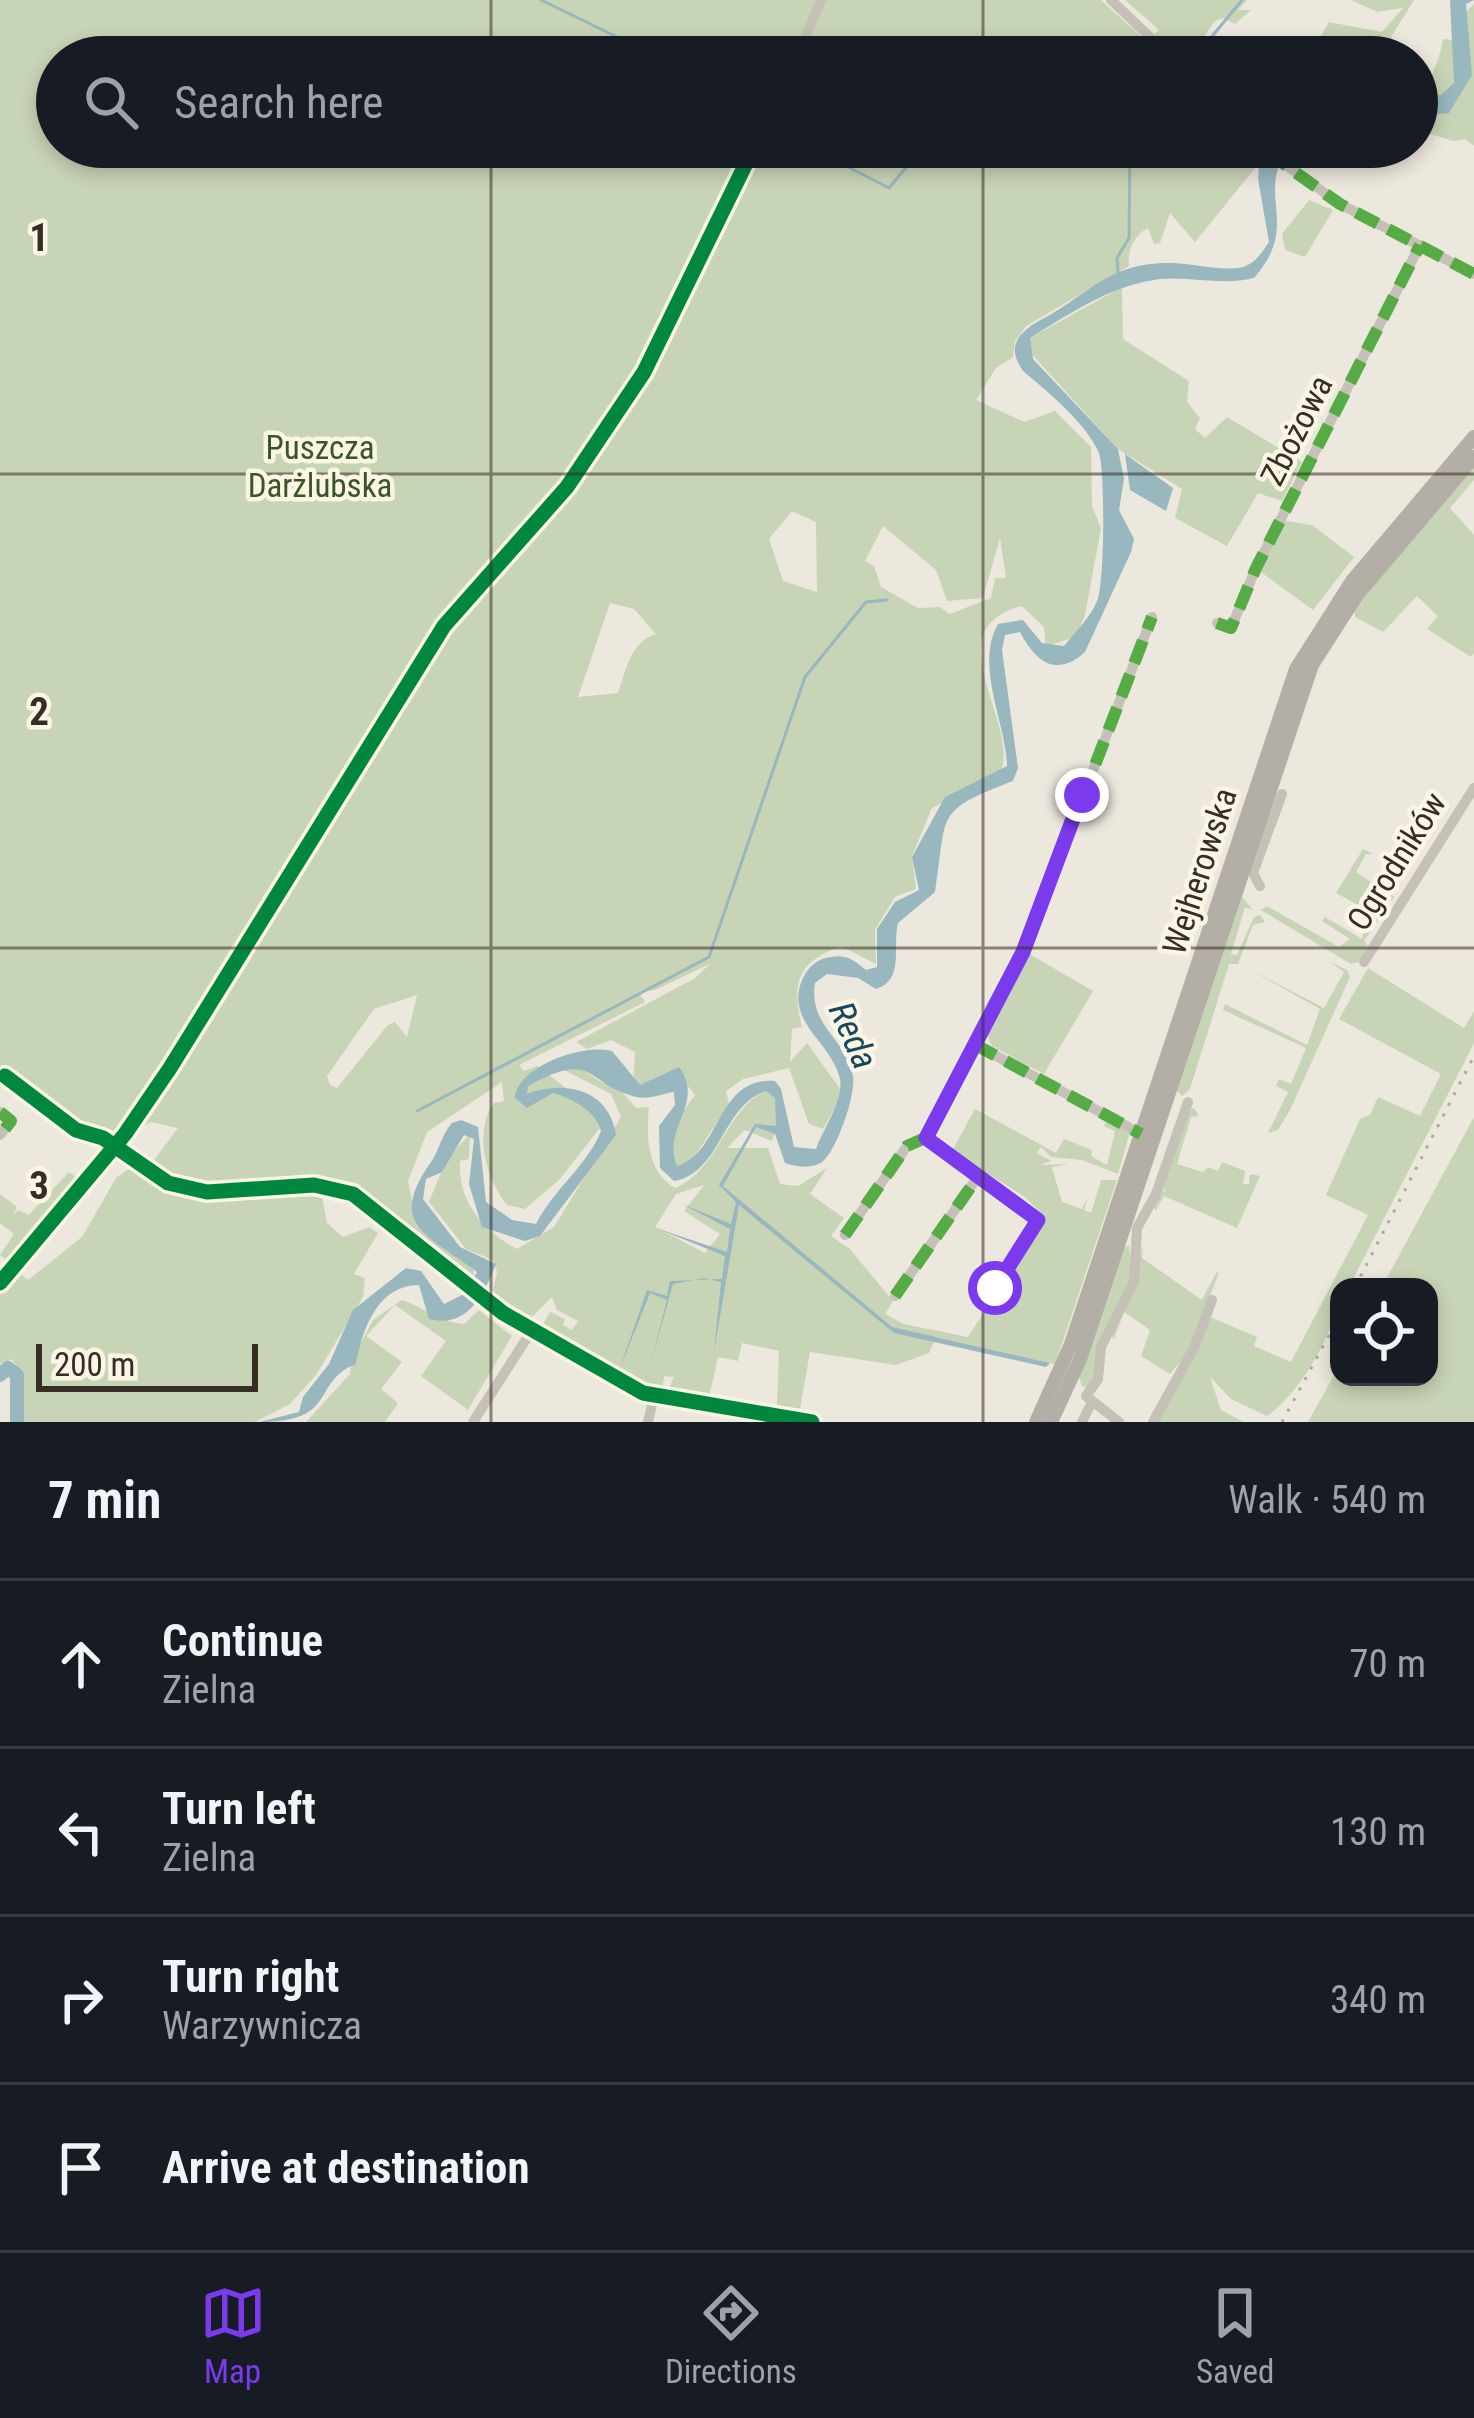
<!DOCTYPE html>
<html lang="en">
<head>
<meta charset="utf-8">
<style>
	:root { --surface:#171b24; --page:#242831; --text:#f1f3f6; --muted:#9ea1a6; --line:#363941; --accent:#7c3aed }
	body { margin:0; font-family:"Roboto Condensed",sans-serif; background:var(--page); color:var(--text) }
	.controls { position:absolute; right:36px; bottom:36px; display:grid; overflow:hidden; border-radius:24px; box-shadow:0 6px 18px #0003 }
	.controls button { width:108px; height:108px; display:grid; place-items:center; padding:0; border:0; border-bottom:3px solid var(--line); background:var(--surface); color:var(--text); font:60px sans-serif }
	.scale { position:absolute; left:36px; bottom:30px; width:222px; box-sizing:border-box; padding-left:12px; border:6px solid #362e25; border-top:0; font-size:33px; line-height:42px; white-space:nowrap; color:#362e25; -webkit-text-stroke:9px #faf5e4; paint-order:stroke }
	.stop { position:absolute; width:36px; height:36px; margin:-27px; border:9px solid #7c3aed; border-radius:50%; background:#fff }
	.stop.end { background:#7c3aed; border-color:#fff; box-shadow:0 3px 12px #0008 }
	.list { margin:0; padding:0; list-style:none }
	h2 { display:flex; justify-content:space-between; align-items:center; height:156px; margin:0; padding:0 48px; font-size:51px }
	h2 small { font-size:39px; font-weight:400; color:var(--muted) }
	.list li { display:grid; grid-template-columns:78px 1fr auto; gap:36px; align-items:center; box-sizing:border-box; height:168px; padding:0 48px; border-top:3px solid var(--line) }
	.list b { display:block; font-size:45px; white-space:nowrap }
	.list p { margin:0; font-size:39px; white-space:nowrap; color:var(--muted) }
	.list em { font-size:39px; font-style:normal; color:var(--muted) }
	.icon { flex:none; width:66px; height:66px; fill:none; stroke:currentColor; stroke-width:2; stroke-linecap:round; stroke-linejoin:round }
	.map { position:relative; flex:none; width:1474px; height:1422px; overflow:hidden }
	.search { position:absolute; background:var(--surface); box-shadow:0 6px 18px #0003; left:36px; right:36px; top:36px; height:132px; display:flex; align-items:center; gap:30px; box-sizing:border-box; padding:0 42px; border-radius:66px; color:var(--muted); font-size:45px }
	.sheet { height:828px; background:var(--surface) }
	nav { display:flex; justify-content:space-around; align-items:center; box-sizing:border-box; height:168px; border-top:3px solid var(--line); background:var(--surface); font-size:33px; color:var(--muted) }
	nav a { display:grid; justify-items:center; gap:6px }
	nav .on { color:var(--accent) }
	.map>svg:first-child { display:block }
</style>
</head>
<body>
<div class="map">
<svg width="1474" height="1422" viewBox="0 0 1474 1422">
	<rect width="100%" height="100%" fill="#ede8dd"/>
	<g fill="#c8d4b6" fill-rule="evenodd">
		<path d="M 0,0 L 1101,0 L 1146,41 L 1159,30 L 1125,0 L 1247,0 L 1238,10 L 1251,10 L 1235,24 L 1224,18 L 1215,21 L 1190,57 L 1153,57 L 1146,42 L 1131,57 L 57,57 L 57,147 L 1238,147 L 1256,167 L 1195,242 L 1170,213 L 1160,243 L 1154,244 L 1148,228 C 1134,235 1127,251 1129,266 L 1026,326 L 1015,341 L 1013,357 L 996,368 L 976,400 L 1024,422 L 1055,411 L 1091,447 L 1092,506 L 1101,528 L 1085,615 L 1076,636 L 1046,647 L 1044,627 L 1022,606 C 930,630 1025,727 999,776 L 932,808 L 912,856 L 916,889 L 895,897 L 875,930 L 876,964 L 841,946 C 797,963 791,982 802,1027 L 792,1029 L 790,1062 L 807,1043 L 843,1093 L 823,1129 L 809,1124 L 789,1068 L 743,1079 L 726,1091 L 729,1104 L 685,1171 L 670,1168 L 661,1142 L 695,1095 L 687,1085 L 648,1093 L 633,1085 L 635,1052 L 611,1040 L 587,1049 L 576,1042 L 695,978 L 710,964 L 655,990 L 638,992 L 645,1002 L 519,1065 L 524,1071 L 537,1066 L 607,1119 L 559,1180 L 525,1209 L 507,1205 C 486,1179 473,1132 494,1103 L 504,1101 L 502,1082 L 427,1132 L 408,1181 L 415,1215 L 474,1270 L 473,1283 L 359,1191 C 290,1155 229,1205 151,1164 L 178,1128 L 151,1122 L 112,1139 L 107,1134 L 113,1130 L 79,1128 L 81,1123 L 8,1068 L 0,1069 ZM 792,511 L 816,522 L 817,592 L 783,581 L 769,539 ZM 883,526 L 936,570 L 947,601 L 983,598 L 1000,538 L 1006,578 L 995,578 L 991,598 L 950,614 L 940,607 L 918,608 L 881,587 L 874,566 L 865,561 ZM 610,603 L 634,609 L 656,634 C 630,642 626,671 618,693 L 578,697 ZM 417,995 L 407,1037 L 395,1022 L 387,1026 L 337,1088 L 330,1085 L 327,1076 L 374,1009 Z"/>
		<polygon points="1351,0 1414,0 1391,37 1392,52 1369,57 1352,50 1346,57 1309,57 1329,22 1382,32 1403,8 1377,12"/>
		<path d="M 1474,4 L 1474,146 L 1465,139 L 1453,141 L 1417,130 C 1417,89 1437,77 1443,39 L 1453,40 L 1466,26 L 1466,12 Z"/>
		<polygon points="1309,200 1333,210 1305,257 1285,250 1282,234"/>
		<polygon points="1122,287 1123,339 1189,381 1187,402 1200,418 1195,429 1205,438 1227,417 1302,462 1282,501 1258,493 1227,546 1175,518 1182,489 1118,449 1027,349 1030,338"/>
		<polygon points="1474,465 1474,480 1450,508 1474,535 1474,653 1471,657 1427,629 1438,616 1417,596 1383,632 1355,617 1354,609"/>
		<polygon points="1286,521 1312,525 1354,557 1313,610 1258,570"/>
		<polygon points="1363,849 1373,854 1366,854 1356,872 1394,897 1364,941 1368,946 1358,962 1351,964 1261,910 1267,906 1339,947 1350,939 1322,921 1325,917 1362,939 1369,911 1336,893"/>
		<polygon points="1242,897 1253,910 1245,907 1231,954 1237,955 1254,917 1260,915 1265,922 1253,925 1238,964 1229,964 1190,1089 1182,1096 1176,1090"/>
		<polygon points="1026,952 1093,991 1044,1074 992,1046 984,1029"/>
		<polygon points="1330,962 1347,970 1350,977 1290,1110 1278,1130 1268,1133 1288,1092 1276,1086 1279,1079 1291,1084 1306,1048 1223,1010 1225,1004 1307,1045 1320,1009 1249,969 1324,1008 1344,972"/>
		<path d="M 1368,968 L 1464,1028 L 1474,1011 L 1474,1043 L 1349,1287 L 1339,1287 C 1339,1327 1301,1393 1267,1416 L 1231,1399 L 1210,1377 L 1221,1410 L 1244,1422 L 1154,1422 L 1210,1317 L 1257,1337 L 1254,1346 L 1291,1362 L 1368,1215 L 1326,1195 L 1360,1119 L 1370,1115 L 1378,1097 L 1420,1116 L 1441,1074 L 1339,1019 Z"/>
		<path d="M 578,1067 L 603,1083 L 616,1085 L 636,1108 L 649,1107 C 646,1136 647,1172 675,1188 C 721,1169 726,1102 774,1087 L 778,1122 L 772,1141 L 745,1130 L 727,1148 L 768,1148 L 780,1184 L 798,1186 L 827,1168 L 810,1194 L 844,1218 L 831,1236 L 850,1249 L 893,1301 L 885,1314 L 904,1324 L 968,1337 L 1045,1217 L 1025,1197 L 952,1151 L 975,1109 L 1056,1153 L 1064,1139 L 1092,1150 L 1091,1156 L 1107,1165 L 1115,1131 L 1104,1126 L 1107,1119 L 1130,1132 L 1118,1174 L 1082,1160 L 1051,1157 L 1041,1147 L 1037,1153 L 1051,1161 L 1040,1165 L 1069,1164 L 1052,1167 L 1062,1202 L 1082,1209 L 1088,1197 L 1084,1210 L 1091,1213 L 1101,1180 L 1117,1180 L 1055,1364 L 936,1337 L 929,1353 L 896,1365 L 810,1352 L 800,1409 L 777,1405 L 779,1351 L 742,1343 L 738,1361 L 718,1357 L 708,1402 L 666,1394 L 674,1377 L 664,1376 L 662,1393 L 627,1380 L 546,1332 L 543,1324 L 550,1312 L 565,1319 L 563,1325 L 572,1330 L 578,1321 L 557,1310 L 552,1297 L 527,1322 L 491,1300 L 497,1272 L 493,1260 L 466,1249 L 429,1202 L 446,1160 L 470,1134 L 469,1159 L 460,1161 C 458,1203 483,1230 517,1249 L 554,1227 L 621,1117 L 611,1094 L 564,1070 ZM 704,1185 L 684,1211 L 720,1234 L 705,1253 L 655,1227 L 676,1194 Z"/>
		<polygon points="1194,1108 1199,1116 1191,1117 1177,1164 1203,1172 1208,1167 1218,1171 1222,1162 1245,1171 1243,1184 1249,1184 1250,1174 1260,1176 1237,1228 1164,1196 1156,1210 1153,1207 1160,1192 1166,1191 1162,1187 1188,1110"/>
		<polygon points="1474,1117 1474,1422 1308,1422 1339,1366 1339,1377 1429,1377 1429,1287 1382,1287"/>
		<path d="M 129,1169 C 203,1218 242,1191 322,1197 L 327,1223 L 343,1237 L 369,1227 L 378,1233 L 354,1274 L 365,1278 L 363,1297 L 316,1375 L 290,1404 L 255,1422 L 23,1422 L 22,1375 L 12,1359 L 0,1364 L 0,1294 L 21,1274 L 28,1280 L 82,1237 L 116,1178 Z"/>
		<polygon points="69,1172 78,1178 9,1262 0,1255 14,1234 0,1223 0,1194 17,1207 13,1216 18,1210 29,1215"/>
		<polygon points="1129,1245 1132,1284 1090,1386 1082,1387 1079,1377 1123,1248"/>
		<polygon points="1143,1246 1142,1258 1202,1300 1217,1271 1218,1275 1190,1350 1170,1374 1141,1356 1150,1330 1124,1312 1114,1339 1111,1335"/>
		<path d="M 402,1300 C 425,1308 441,1322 464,1324 L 479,1310 L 512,1336 L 468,1410 L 421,1376 L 446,1341 L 395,1305 L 366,1336 L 402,1362 L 381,1389 L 398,1403 L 385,1422 L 306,1422 L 350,1374 L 352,1360 L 373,1320 Z"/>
	</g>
	<g fill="#98b7bf">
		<polygon points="1450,0 1474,0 1466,4 1472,75 1449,113 1417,116 1417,98 1441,95 1454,83"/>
		<path d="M 1272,147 L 1289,147 C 1254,196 1302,223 1254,278 C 1221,286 1193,276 1160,279 C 1111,285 1071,313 1030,338 L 1033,359 L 1118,449 L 1124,479 L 1119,510 L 1134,539 L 1131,552 L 1085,652 C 1056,678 1036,662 1020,632 L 1005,635 L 1002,650 L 1018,768 L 1013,781 C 932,812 948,813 935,892 L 898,923 C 892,947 905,980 876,989 L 858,978 L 827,974 L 815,983 C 808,1026 847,1039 853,1076 C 856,1096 836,1152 822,1162 C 811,1169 797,1167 785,1163 L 775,1134 L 756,1127 L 723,1186 L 892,1327 L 1050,1363 L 1046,1367 L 894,1333 L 739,1205 L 714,1352 L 721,1282 L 704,1278 L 673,1284 L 650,1366 L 667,1300 L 650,1293 L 619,1371 L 647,1290 L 667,1296 L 670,1281 L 722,1279 L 725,1256 L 653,1227 L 727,1252 L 730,1229 L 682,1204 L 731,1224 L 736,1202 L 719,1185 L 755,1124 L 776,1126 L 775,1098 L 766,1091 C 722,1105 721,1173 674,1181 L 660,1168 L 659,1126 L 675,1105 L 674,1092 C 664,1093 649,1100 636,1097 C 583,1083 596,1049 528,1086 L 527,1094 C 563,1080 609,1088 616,1135 L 540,1236 L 525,1241 L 482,1227 L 469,1184 L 474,1139 L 464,1135 L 442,1172 L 426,1179 L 423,1199 L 460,1247 L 496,1264 C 484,1294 468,1329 429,1319 L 419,1285 C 377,1285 362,1331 356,1364 C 310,1382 340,1422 259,1422 L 299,1412 L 303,1397 L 329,1364 L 353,1310 L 406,1268 L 421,1271 L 444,1304 L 464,1294 L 477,1272 C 432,1237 386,1227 429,1165 C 439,1152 441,1135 452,1123 L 461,1120 L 478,1127 L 486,1202 L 512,1220 L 536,1224 C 553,1190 587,1166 601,1131 C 597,1112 572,1098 553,1093 L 527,1108 L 515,1098 C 517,1067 582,1043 612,1051 L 640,1085 L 679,1067 C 706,1103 661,1128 677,1166 C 721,1154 716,1076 775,1081 L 781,1089 L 794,1147 L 816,1149 C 823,1129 844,1100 840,1079 C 832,1042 783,1021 803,978 C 809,966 818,958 832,957 C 846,954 855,961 866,970 L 877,967 L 877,929 L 895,902 L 919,890 L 912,857 L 945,797 L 1007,766 C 1007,726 974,666 998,624 L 1023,620 L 1042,643 L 1064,646 C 1075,632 1091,617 1097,601 C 1105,584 1105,470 1099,453 C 1087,424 1047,391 1023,371 C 1004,344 1021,330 1046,317 C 1092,292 1108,263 1170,263 C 1192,263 1223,272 1243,267 C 1256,263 1262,252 1269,242 L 1258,179 L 1259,165 Z"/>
		<polygon points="1125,454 1173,488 1166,511 1130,490"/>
	</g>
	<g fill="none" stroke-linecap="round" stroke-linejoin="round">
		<g stroke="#98b7bf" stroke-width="3">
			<polyline points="541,0 658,57"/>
			<polyline points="1129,57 1145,41"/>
			<polyline points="1195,57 1242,0"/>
			<polyline points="809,147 889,188 923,147"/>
			<polyline points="1118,272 1117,258 1129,238 1130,147"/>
			<polyline points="417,1111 709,957 805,677 866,602 887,600"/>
		</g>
		<polyline stroke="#98b7bf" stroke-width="14" points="0,1375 8,1368 17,1375 17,1422"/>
		<g stroke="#c6c1b7" stroke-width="10">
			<polyline points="1111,0 1171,57"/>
			<polyline points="797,57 821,0"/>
			<polyline points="1261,147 1340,204 1474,274"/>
			<polyline points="1217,623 1231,628 1256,568 1420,245"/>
			<polyline points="1260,886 1253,873 1282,794"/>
			<polyline points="1364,962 1474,788"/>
			<polyline points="974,1044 1141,1134"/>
			<polyline points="5,1076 76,1130 103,1138 168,1183 207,1192 314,1185 353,1194 503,1313 643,1393 812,1422"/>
			<polyline points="0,1112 11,1121 0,1135"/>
			<polyline points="925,1138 1038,1220 995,1288"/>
			<polyline points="845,1235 907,1146 925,1138 1023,952 1152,617"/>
			<polyline points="0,1283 125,1134 170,1068 444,626 567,487 644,372 754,147"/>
			<polyline points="895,1296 979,1175"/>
			<polyline points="473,1422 532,1330"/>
			<polyline points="648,1422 654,1396"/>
			<polyline points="1082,1422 1092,1402"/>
			<polyline points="1119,1422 1086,1396 1098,1379 1101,1347 1134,1282 1137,1228 1156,1194 1188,1102"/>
			<polyline points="1153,1422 1195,1346 1212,1300"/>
		</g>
		<g stroke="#b4afa6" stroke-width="14">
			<polyline points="1036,1422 1071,1344 1296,669 1352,581 1474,437"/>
			<polyline points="1051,1422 1080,1359 1312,665 1357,595 1474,457"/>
		</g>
		<g stroke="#ada9a1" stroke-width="3" stroke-dasharray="3 9" stroke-linecap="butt">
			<polyline points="1355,1287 1474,1056"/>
			<polyline points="1282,1422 1339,1317"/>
		</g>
		<g stroke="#55ab44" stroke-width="12" stroke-dasharray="24 12" stroke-linecap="butt">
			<polyline points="1267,152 1340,204 1474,274"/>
			<polyline points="1217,623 1231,628 1256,568 1420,245"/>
			<polyline points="974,1044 1141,1134"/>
			<polyline points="0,1112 11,1121 0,1135"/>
			<polyline points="925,1138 1038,1220 995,1288"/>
			<polyline points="845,1235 907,1146 925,1138 1023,952 1152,617"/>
			<polyline points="895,1296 979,1175"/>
		</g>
		<g stroke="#faf5e4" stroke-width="22">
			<g id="cycleway">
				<polyline points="5,1076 76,1130 103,1138 168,1183 207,1192 314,1185 353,1194 503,1313 643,1393 812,1422"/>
				<polyline points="0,1283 125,1134 170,1068 444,626 567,487 644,372 754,147"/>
			</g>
		</g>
		<use href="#cycleway" stroke="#00873e" stroke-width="15"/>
	</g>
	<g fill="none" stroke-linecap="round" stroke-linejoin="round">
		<polyline stroke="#7c3aed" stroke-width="15" points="995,1288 1038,1220 926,1138 1023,952 1082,795"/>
	</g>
	<path fill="none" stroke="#362e25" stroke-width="3" stroke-opacity="0.55" d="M 491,0 L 491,57M 983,0 L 983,57M 491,147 L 491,1422M 983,147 L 983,1422M 0,474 L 1474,474M 0,948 L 1474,948"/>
	<g text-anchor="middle" stroke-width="9" stroke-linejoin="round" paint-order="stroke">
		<g font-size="33" fill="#362e25" stroke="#faf5e4">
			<text transform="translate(1296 430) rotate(-63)" y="12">Zbożowa</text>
			<text transform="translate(1396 861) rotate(-58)" y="12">Ogrodników</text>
			<text transform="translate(1199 871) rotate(-72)" y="12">Wejherowska</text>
		</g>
		<g font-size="33" fill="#3a5627" stroke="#faf5e4">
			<text x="320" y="459">Puszcza<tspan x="320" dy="38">Darżlubska</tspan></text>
		</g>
		<g font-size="36" font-style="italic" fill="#18475a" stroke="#faf5e4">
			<text transform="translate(854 1035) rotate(66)" y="13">Reda</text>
		</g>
	</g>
	<g font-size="39" text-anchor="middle" font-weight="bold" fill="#362e25" stroke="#faf5e4" stroke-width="9" stroke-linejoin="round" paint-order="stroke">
		<text x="39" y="251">1</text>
		<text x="39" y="725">2</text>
		<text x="39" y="1199">3</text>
	</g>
</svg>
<div class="controls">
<button><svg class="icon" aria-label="locate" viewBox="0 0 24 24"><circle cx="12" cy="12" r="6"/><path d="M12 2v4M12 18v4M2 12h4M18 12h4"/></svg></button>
</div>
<div class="scale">200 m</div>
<div class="stop" style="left:995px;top:1288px"></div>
<div class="stop end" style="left:1082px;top:795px"></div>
<div class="search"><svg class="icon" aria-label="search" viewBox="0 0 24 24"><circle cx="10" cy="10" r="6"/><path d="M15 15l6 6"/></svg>Search here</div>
</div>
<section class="sheet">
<h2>7 min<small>Walk · 540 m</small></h2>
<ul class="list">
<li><svg class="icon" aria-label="ahead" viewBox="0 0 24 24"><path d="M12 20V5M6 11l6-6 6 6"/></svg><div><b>Continue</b><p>Zielna</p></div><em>70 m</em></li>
<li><svg class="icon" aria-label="left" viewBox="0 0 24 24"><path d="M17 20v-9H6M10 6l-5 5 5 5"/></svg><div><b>Turn left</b><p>Zielna</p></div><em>130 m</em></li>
<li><svg class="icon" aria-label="right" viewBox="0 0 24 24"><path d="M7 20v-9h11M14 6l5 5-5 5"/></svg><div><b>Turn right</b><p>Warzywnicza</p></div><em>340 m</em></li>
<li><svg class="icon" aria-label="arrive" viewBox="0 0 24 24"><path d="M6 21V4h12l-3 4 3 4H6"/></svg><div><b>Arrive at destination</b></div></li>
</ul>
</section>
<nav>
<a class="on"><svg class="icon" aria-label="map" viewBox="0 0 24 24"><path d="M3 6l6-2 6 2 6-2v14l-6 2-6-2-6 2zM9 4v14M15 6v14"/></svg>Map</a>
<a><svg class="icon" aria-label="directions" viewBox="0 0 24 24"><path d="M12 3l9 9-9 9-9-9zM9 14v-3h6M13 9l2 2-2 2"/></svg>Directions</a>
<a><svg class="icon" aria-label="saved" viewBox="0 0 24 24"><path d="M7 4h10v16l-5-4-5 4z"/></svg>Saved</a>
</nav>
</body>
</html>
